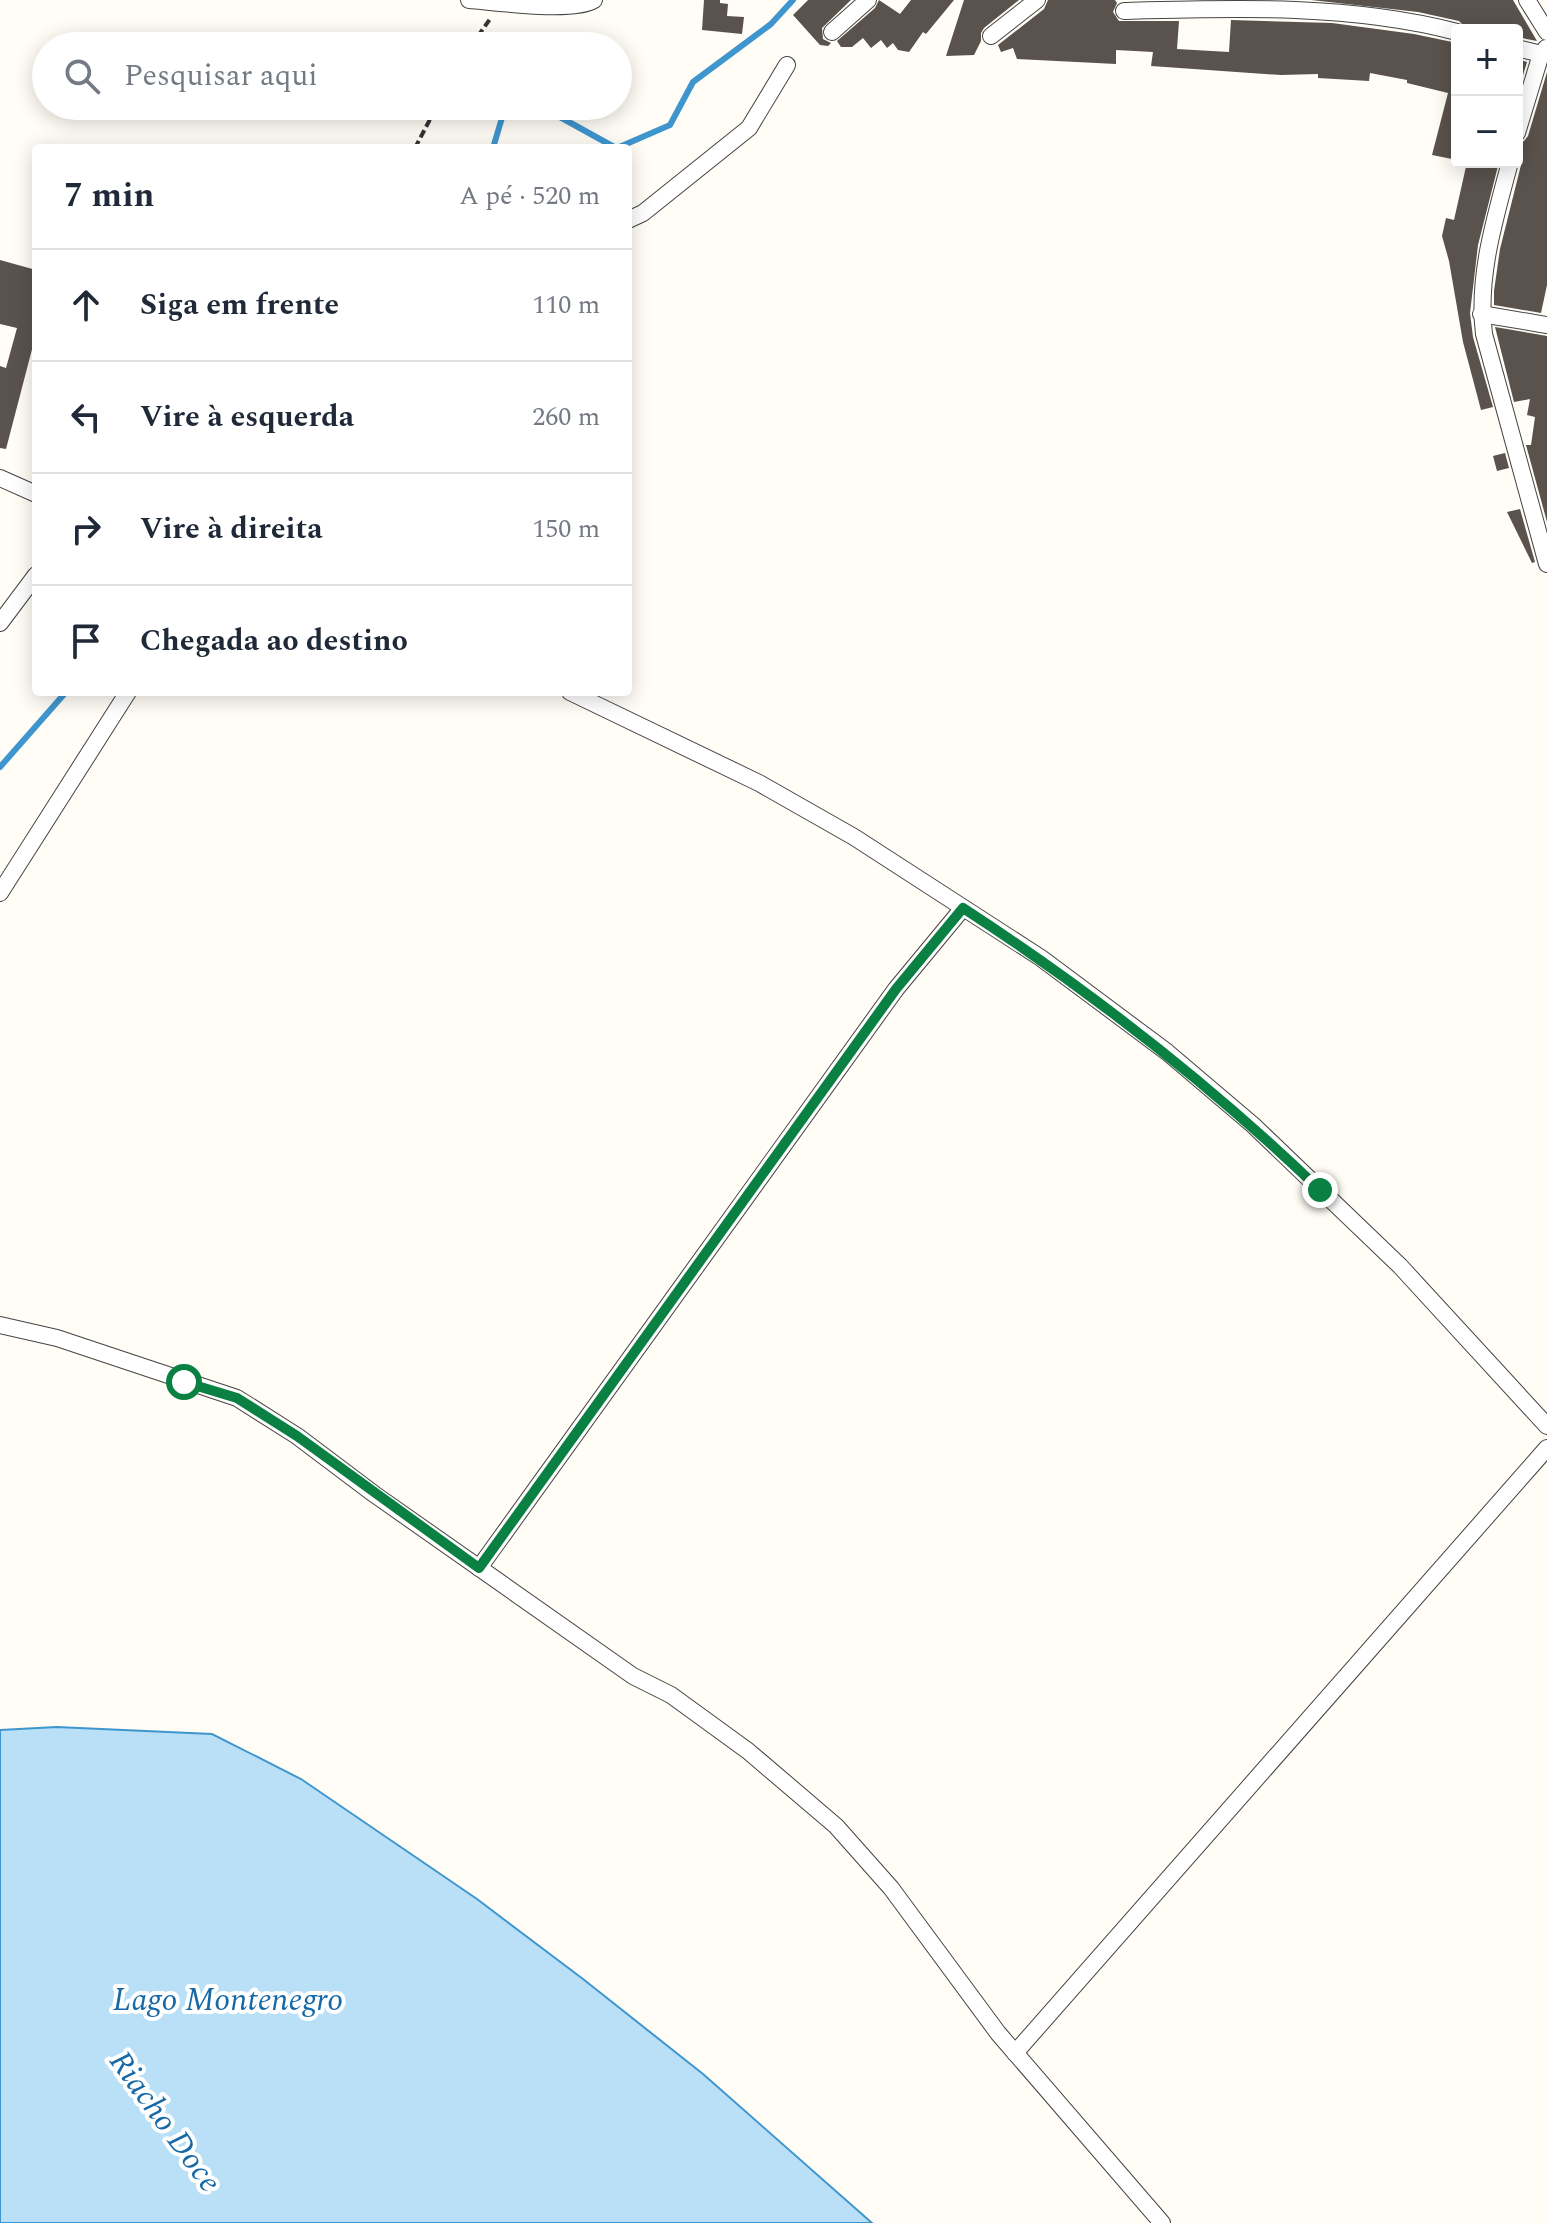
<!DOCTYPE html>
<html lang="pt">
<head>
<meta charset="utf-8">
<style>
	:root { --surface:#fff; --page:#f6f6f7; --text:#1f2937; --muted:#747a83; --line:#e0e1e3 }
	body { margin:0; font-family:Spectral,serif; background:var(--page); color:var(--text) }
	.controls { position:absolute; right:24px; top:24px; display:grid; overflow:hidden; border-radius:8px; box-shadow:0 4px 20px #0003 }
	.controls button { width:72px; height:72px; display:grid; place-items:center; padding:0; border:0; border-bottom:2px solid var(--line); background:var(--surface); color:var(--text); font:40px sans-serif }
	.stop { position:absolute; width:24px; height:24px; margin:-18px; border:6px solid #0b8043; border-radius:50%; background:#fff }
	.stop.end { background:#0b8043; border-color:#fff; box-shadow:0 2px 8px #0008 }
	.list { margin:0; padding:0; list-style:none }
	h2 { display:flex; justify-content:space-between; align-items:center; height:104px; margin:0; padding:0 32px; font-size:34px }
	h2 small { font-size:26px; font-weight:400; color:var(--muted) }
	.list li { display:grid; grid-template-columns:52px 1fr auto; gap:24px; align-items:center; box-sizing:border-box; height:112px; padding:0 32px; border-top:2px solid var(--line) }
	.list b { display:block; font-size:30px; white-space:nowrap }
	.list em { font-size:26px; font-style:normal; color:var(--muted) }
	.icon { flex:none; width:44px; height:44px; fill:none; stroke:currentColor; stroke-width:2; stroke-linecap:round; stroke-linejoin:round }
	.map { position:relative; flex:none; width:1547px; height:2223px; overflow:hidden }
	.search { position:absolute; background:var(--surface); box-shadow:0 4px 20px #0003; left:32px; top:32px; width:600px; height:88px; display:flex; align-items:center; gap:20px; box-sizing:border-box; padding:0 28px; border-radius:44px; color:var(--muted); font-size:30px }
	.panel { position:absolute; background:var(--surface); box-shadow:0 4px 20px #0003; left:32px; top:144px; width:600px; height:552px; border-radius:8px }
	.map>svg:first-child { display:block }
</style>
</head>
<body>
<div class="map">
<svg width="1547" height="2223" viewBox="0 0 1547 2223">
	<rect width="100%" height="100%" fill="#fffdf5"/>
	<polygon fill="#b9e0f7" stroke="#3f96cf" stroke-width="2" points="57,1727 212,1734 301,1779 477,1899 583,1979 703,2074 872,2223 0,2223 0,1730"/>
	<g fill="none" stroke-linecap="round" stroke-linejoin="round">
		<g stroke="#3f96cf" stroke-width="6">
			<polyline points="493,148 504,111 549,111 616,148"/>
			<polyline points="617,148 670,125 693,82 771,24 793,0"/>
			<polyline points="0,767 66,692"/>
		</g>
	</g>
	<g fill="#5a524d">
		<polygon points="704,0 720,0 720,3 728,4 727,16 744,17 742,34 702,30"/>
		<polygon points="808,0 851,0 822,28 823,39 831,43 828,46 820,45 793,15"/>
		<polygon points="879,0 900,14 911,0 954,0 926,34 923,32 909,52 898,50 893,43 887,48 881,40 871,48 863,38 852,47 841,47 837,41 875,8"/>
		<polygon points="964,0 1019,0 984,28 981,33 981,41 974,55 946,56"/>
		<polygon points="1048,0 1115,0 1117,3 1113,12 1119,21 1179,21 1177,49 1229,52 1231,20 1332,23 1414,34 1457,43 1457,160 1432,155 1448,93 1407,83 1407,80 1370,73 1369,81 1318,78 1318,74 1281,75 1151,66 1153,52 1116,50 1116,64 1017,59 1013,48 1001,52 998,45 1044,9"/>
		<polygon points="1311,0 1513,0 1537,41 1517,37 1517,30 1468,30 1459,21 1418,12"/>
		<polygon points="1517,59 1527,62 1517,95"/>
		<polygon points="1547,72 1547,285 1541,313 1494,305 1494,291 1500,249 1521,165 1517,144 1524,141 1528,136"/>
		<polygon points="1467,162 1499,162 1478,245 1470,313 1473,337 1493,407 1481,410 1463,342 1449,261 1442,236 1446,218 1454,220"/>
		<polygon points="0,260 36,270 36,334 6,449 0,448 0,366 6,368 17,328 0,324"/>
		<polygon points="1495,327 1547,336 1547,522 1526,445 1531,445 1535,417 1527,415 1530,399 1514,402"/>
		<polygon points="1505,453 1509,468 1497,471 1493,456"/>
		<polygon points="1520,509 1535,562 1532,563 1507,512"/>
	</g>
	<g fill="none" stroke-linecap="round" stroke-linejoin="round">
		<g stroke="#444" stroke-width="18">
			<g id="minor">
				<path d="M 469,0 C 496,2 573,13 594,0"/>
				<polyline points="1527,0 1547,32"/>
				<path d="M 1124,11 C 1233,8 1350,4 1457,32"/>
				<polyline points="832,32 868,0"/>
				<polyline points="991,36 1037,0"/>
				<polyline points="1517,48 1541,54 1546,48"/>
				<polyline points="1517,133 1541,54"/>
				<path d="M 1510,162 C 1495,219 1477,275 1484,334 L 1547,564"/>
				<polyline points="628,220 643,213 749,128 787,65"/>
				<polyline points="1481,314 1547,325"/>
				<polyline points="0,478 36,494"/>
				<polyline points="0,623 36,575"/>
				<polyline points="570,692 759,783 854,837 1041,958 1167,1052 1253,1125 1400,1266 1547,1426"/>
				<polyline points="0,893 128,692"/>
				<polyline points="0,1325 57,1338 237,1398 297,1436 374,1494 633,1676 671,1695 748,1751 836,1826 891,1888 998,2033 1162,2223"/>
				<polyline points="479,1568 896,989 963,908"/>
				<polyline points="1015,2053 1547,1448"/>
			</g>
		</g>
		<g stroke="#333" stroke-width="4" stroke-dasharray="8 4" stroke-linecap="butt">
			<polyline points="471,46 490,19"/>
			<polyline points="415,148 437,106"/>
		</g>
		<use href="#minor" stroke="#fff" stroke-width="16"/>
	</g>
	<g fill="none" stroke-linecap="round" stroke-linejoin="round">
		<path stroke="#0b8043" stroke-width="10" d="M 184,1382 L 237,1398 L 297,1436 L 479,1568 L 896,989 L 963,908 C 1092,992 1209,1083 1320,1190"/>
	</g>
	<g text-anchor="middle" stroke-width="8" stroke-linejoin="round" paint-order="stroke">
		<g font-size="32" font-style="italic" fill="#1768a6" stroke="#fff">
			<text x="228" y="2010">Lago Montenegro</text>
			<text transform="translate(166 2121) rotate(54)" y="11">Riacho Doce</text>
		</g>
	</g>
</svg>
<div class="controls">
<button>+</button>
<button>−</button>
</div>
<div class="stop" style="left:184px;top:1382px"></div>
<div class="stop end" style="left:1320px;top:1190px"></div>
<div class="search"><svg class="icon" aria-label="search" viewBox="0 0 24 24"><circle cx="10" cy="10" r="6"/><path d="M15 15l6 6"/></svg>Pesquisar aqui</div>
<section class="panel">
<h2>7 min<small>A pé · 520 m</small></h2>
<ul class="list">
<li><svg class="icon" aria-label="ahead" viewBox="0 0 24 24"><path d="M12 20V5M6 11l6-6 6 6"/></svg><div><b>Siga em frente</b></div><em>110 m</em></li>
<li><svg class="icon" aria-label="left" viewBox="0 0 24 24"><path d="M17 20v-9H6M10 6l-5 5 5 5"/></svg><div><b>Vire à esquerda</b></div><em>260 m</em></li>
<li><svg class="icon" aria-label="right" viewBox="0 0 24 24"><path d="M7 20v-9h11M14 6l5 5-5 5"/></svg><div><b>Vire à direita</b></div><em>150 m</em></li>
<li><svg class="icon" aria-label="arrive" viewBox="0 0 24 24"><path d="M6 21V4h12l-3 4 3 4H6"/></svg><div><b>Chegada ao destino</b></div></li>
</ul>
</section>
</div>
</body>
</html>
